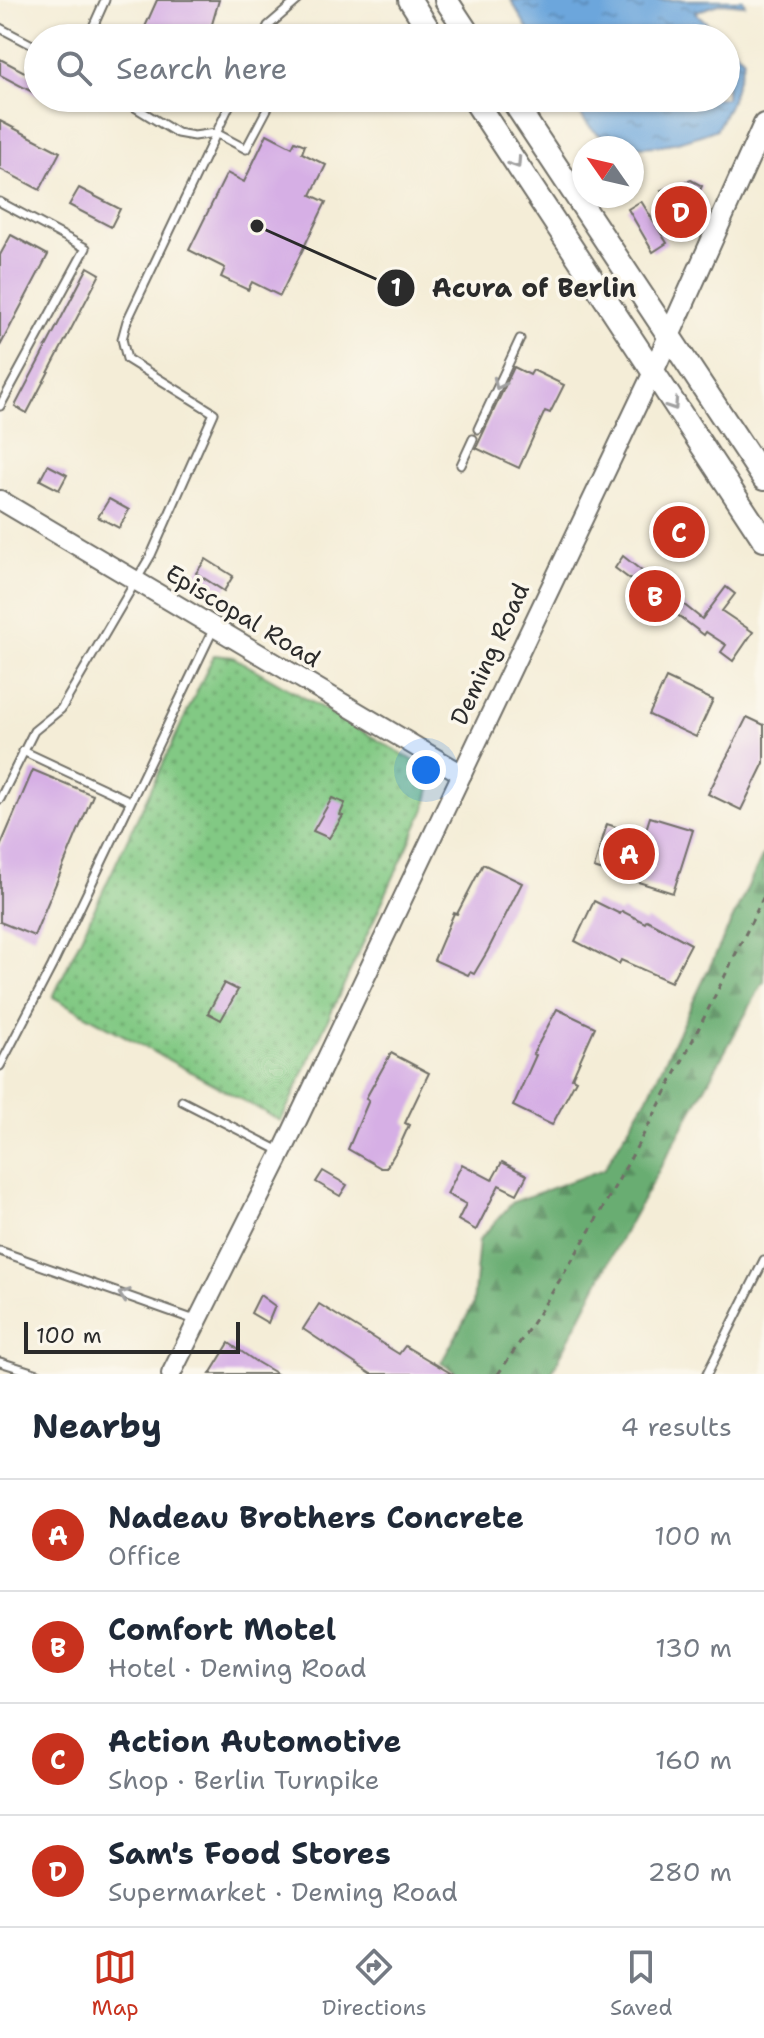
<!DOCTYPE html>
<html lang="en">
<head>
<meta charset="utf-8">
<style>
	:root { --surface:#fff; --page:#f6f6f7; --text:#1f2937; --muted:#747a83; --line:#e0e1e3; --accent:#c8321e }
	body { margin:0; font-family:"Shantell Sans",sans-serif; background:var(--page); color:var(--text) }
	.compass { position:absolute; left:572px; top:136px; width:72px; height:72px; border-radius:50%; background:var(--surface); box-shadow:0 2px 6px #0004; rotate:304deg }
	.scale { position:absolute; left:24px; bottom:20px; width:216px; box-sizing:border-box; padding-left:8px; border:4px solid #2b2b2b; border-top:0; font-size:22px; line-height:28px; white-space:nowrap; color:#2b2b2b; -webkit-text-stroke:6px #fbf7ec; paint-order:stroke }
	.you { position:absolute; left:426px; top:770px; width:28px; height:28px; margin:-20px; border:6px solid #fff; border-radius:50%; background:#1a73e8; box-shadow:0 0 0 12px #1a73e833 }
	.badge { display:grid; place-items:center; width:52px; height:52px; border-radius:50%; background:var(--accent); color:#fff; font-size:26px; font-weight:700 }
	.pin { position:absolute; translate:-50% -50%; border:4px solid #fff; box-shadow:0 2px 8px #0006 }
	.list { margin:0; padding:0; list-style:none }
	h2 { display:flex; justify-content:space-between; align-items:center; height:104px; margin:0; padding:0 32px; font-size:34px }
	h2 small { font-size:26px; font-weight:400; color:var(--muted) }
	.list li { display:grid; grid-template-columns:52px 1fr auto; gap:24px; align-items:center; box-sizing:border-box; height:112px; padding:0 32px; border-top:2px solid var(--line) }
	.list b { display:block; font-size:30px; white-space:nowrap }
	.list p { margin:0; font-size:26px; white-space:nowrap; color:var(--muted) }
	.list em { font-size:26px; font-style:normal; color:var(--muted) }
	.icon { flex:none; width:44px; height:44px; fill:none; stroke:currentColor; stroke-width:2; stroke-linecap:round; stroke-linejoin:round }
	.map { position:relative; flex:none; width:764px; height:1374px; overflow:hidden }
	.search { position:absolute; background:var(--surface); box-shadow:0 2px 6px #0004; left:24px; right:24px; top:24px; height:88px; display:flex; align-items:center; gap:20px; box-sizing:border-box; padding:0 28px; border-radius:44px; color:var(--muted); font-size:30px }
	.sheet { height:552px; background:var(--surface) }
	nav { display:flex; justify-content:space-around; align-items:center; box-sizing:border-box; height:112px; border-top:2px solid var(--line); background:var(--surface); font-size:22px; color:var(--muted) }
	nav a { display:grid; justify-items:center; gap:4px }
	nav .on { color:var(--accent) }
	.map>svg:first-child { display:block }
</style>
</head>
<body>
<div class="map">
<svg width="764" height="1374" viewBox="0 0 764 1374">
	<defs>
		<pattern id="grass-dots" width="8" height="8" patternUnits="userSpaceOnUse" patternTransform="scale(2)"><rect width="8" height="8" fill="#82c984"/><path d="M2 2h.1M6 6h.1" fill="none" stroke="#6ba36c" stroke-width="1.8" stroke-linecap="round"/></pattern>
		<pattern id="forest-firs" width="22" height="20" patternUnits="userSpaceOnUse" patternTransform="scale(2)"><rect width="22" height="20" fill="#69ad72"/><path d="M5 1l3.5 6h-7zM16 11l3.5 6h-7z" fill="#578d5e"/></pattern>
		<pattern id="water-ripples" width="26" height="14" patternUnits="userSpaceOnUse" patternTransform="scale(2)"><rect width="26" height="14" fill="#6ca6dc"/><path d="M2 4q2-2 4 0t4 0M15 11q2-2 4 0t4 0" fill="none" stroke="#5987b3"/></pattern>
	</defs>
	<rect width="100%" height="100%" fill="#fbf7ec"/>
	<filter id="ink" filterUnits="userSpaceOnUse"><feTurbulence type="fractalNoise" baseFrequency=".0125" numOctaves="2"/><feDisplacementMap in="SourceGraphic" scale="16" xChannelSelector="R" yChannelSelector="G"/><feConvolveMatrix kernelMatrix="1 2 1 2 8 2 1 2 1" color-interpolation-filters="sRGB"/></filter>
	<filter id="wash" filterUnits="userSpaceOnUse"><feTurbulence type="fractalNoise" baseFrequency=".006" numOctaves="4" result="noise"/><feDisplacementMap in="SourceGraphic" scale="32" xChannelSelector="R" yChannelSelector="G"/><feGaussianBlur stdDeviation="1.8" result="paint"/><feColorMatrix in="noise" values="0 0 0 0 0 0 0 0 0 0 0 0 0 0 0 0 0 1.4 0 .05"/><feComposite in="paint" operator="in"/></filter>
	<g filter="url(#wash)">
		<rect width="100%" height="100%" fill="#f4edd7"/>
		<polygon fill="url(#grass-dots)" stroke="#567a58" stroke-width="2" points="214,655 233,657 423,766 431,784 425,809 281,1121 53,997"/>
		<polygon fill="url(#forest-firs)" stroke="#4a6c4e" stroke-width="2" points="764,853 764,981 619,1242 551,1374 458,1374 441,1363 473,1305 479,1240 513,1202 604,1169 650,1092"/>
		<g fill="url(#water-ripples)" stroke="#4c6884" stroke-width="2">
			<polygon points="511,0 743,0 745,5 722,3 695,12 723,38 533,38"/>
			<path d="M 726,41 L 744,59 L 732,99 L 717,129 C 678,144 627,160 592,129 C 583,121 577,108 571,98 L 726,98 Z"/>
		</g>
		<g id="blocks">
			<g fill="#d6afe5">
				<polygon points="157,0 219,0 208,38 140,38"/>
				<polygon points="0,59 38,79 38,95 0,75"/>
				<polygon points="0,121 60,152 40,190 0,169"/>
				<polygon points="267,134 292,147 295,141 305,145 302,153 326,165 311,195 326,202 280,296 252,282 248,290 221,277 225,268 189,250 227,173 244,182"/>
				<polygon points="691,180 702,186 682,229 661,190"/>
				<polygon points="79,188 120,209 111,227 69,205"/>
				<polygon points="641,201 667,243 653,252 628,209"/>
				<polygon points="11,235 48,255 0,346 0,255"/>
				<polygon points="88,267 100,274 27,413 15,406"/>
				<polygon points="514,367 530,375 533,370 564,385 550,413 545,411 519,468 476,448"/>
				<polygon points="48,465 67,475 59,490 40,480"/>
				<polygon points="109,499 129,510 119,528 98,517"/>
				<polygon points="697,518 700,539 662,545 659,525"/>
				<polygon points="623,556 702,619 726,587 735,594 722,611 753,632 733,661 721,652 726,645 706,632 704,635 655,598 647,608 636,600 644,590 615,568"/>
				<polygon points="206,559 233,576 224,591 196,573"/>
				<polygon points="666,678 713,700 696,737 649,715"/>
				<polygon points="747,717 764,725 764,763 741,810 708,794"/>
				<polygon points="33,770 93,795 34,936 0,922 0,847"/>
				<polygon points="332,798 345,803 340,815 343,816 329,838 313,831"/>
				<polygon points="650,817 693,830 673,893 594,868 607,824 644,836"/>
				<polygon points="483,864 522,883 487,952 474,974 470,972 468,975 434,960 454,913 457,914"/>
				<polygon points="594,901 620,914 622,911 645,923 647,920 691,944 671,982 621,960 619,964 575,941"/>
				<polygon points="224,983 238,990 221,1020 208,1013"/>
				<polygon points="557,1009 595,1027 572,1078 576,1080 552,1125 513,1106 536,1055 533,1054"/>
				<polygon points="391,1053 429,1073 405,1123 409,1125 400,1145 386,1168 381,1168 348,1149 369,1100 366,1098"/>
				<polygon points="502,1162 527,1175 517,1194 499,1185 476,1230 458,1220 466,1204 447,1194 462,1164 492,1180"/>
				<polygon points="323,1171 347,1185 340,1196 316,1182"/>
				<polygon points="260,1295 275,1306 268,1323 251,1313"/>
				<polygon points="319,1304 399,1354 405,1346 452,1374 371,1374 303,1329"/>
				<polygon points="229,1343 255,1361 277,1374 210,1374"/>
			</g>
		</g>
	</g>
	<g filter="url(#ink)">
		<use href="#blocks" fill-opacity="0" stroke="#716f67" stroke-width="2"/>
		<g fill="none" stroke-linecap="round" stroke-linejoin="round">
			<g stroke="#716f67" stroke-width="11">
				<g id="service">
					<polyline points="0,28 38,48"/>
					<polyline points="88,38 105,0"/>
					<polyline points="262,38 268,26 298,0"/>
					<polyline points="120,98 177,133 194,136 216,133 246,149 273,98"/>
					<polyline points="0,202 86,248 0,406"/>
					<polyline points="478,429 520,339"/>
					<polyline points="461,465 473,439"/>
					<polyline points="23,751 130,801"/>
					<polyline points="0,799 34,731 61,709 151,555 214,413 127,359 122,339 127,321 233,98"/>
					<polyline points="0,1066 52,966 213,630"/>
					<polyline points="182,1101 280,1151"/>
					<polyline points="0,1251 195,1320"/>
					<polyline points="0,1362 38,1374"/>
					<polyline points="707,1374 764,1260"/>
				</g>
			</g>
			<g stroke="#716f67" stroke-width="22">
				<g id="tertiary">
					<polyline points="0,500 462,774"/>
					<polyline points="171,1374 286,1144 652,374"/>
				</g>
			</g>
			<g stroke="#716f67" stroke-width="24">
				<polyline id="secondary" points="652,374 764,124"/>
			</g>
			<g stroke="#716f67" stroke-width="26">
				<g id="trunk">
					<polyline points="410,0 434,38"/>
					<polyline points="446,0 471,38"/>
					<polyline points="473,98 764,540"/>
					<polyline points="511,98 764,479"/>
				</g>
			</g>
			<path stroke="#716f67" stroke-width="3" stroke-dasharray="6 6" stroke-linecap="butt" d="M 498,1374 C 603,1224 684,1060 764,896"/>
			<use href="#service" stroke="#fff" stroke-width="7"/>
			<use href="#tertiary" stroke="#fff" stroke-width="18"/>
			<use href="#secondary" stroke="#fff" stroke-width="20"/>
			<use href="#trunk" stroke="#fff" stroke-width="22"/>
		</g>
		<defs><path id="oneway-chevron" d="M-2-3.5L2.5 0L-2 3.5" fill="none" stroke-width="1.6" stroke-linecap="round" stroke-linejoin="round" transform="scale(2)"/></defs>
		<g stroke="#a0a0a0">
			<use href="#oneway-chevron" transform="translate(516 163) rotate(57)"/>
			<use href="#oneway-chevron" transform="translate(499 384) rotate(115)"/>
			<use href="#oneway-chevron" transform="translate(673 405) rotate(56)"/>
			<use href="#oneway-chevron" transform="translate(124 1295) rotate(-161)"/>
		</g>
	</g>
	<g text-anchor="middle" stroke-width="7" stroke-linejoin="round" paint-order="stroke">
		<g font-size="24" fill="#2b2b2b" stroke="#fbf7ec">
			<text transform="translate(243 616) rotate(31)" y="8">Episcopal Road</text>
			<text transform="translate(490 654) rotate(-65)" y="8">Deming Road</text>
		</g>
	</g>
	<path fill="none" stroke="#2b2b2b" stroke-width="3" d="M257 226L396 288"/>
	<g fill="#2b2b2b" stroke="#fbf7ec" stroke-width="3">
		<circle cx="257" cy="226" r="8"/>
		<circle cx="396" cy="288" r="20"/>
	</g>
	<g font-size="24" text-anchor="middle" font-weight="bold" fill="#fff">
		<text x="396" y="296">1</text>
	</g>
	<g font-size="26" text-anchor="middle" font-weight="bold" fill="#2b2b2b" stroke="#fbf7ec" stroke-width="7" stroke-linejoin="round" paint-order="stroke">
		<text x="534" y="297">Acura of Berlin</text>
	</g>
</svg>
<svg class="compass" viewBox="-18 -18 36 36"><path d="M0-13l5 13h-10z" fill="#e53935"/><path d="M0 13l5-13h-10z" fill="#747a83"/></svg>
<div class="scale">100 m</div>
<div class="you"></div>
<div class="pin badge" style="left:629px;top:854px">A</div>
<div class="pin badge" style="left:655px;top:596px">B</div>
<div class="pin badge" style="left:679px;top:532px">C</div>
<div class="pin badge" style="left:681px;top:212px">D</div>
<div class="search"><svg class="icon" aria-label="search" viewBox="0 0 24 24"><circle cx="10" cy="10" r="6"/><path d="M15 15l6 6"/></svg>Search here</div>
</div>
<section class="sheet">
<h2>Nearby<small>4 results</small></h2>
<ul class="list">
<li><span class="badge">A</span><div><b>Nadeau Brothers Concrete</b><p>Office</p></div><em>100 m</em></li>
<li><span class="badge">B</span><div><b>Comfort Motel</b><p>Hotel · Deming Road</p></div><em>130 m</em></li>
<li><span class="badge">C</span><div><b>Action Automotive</b><p>Shop · Berlin Turnpike</p></div><em>160 m</em></li>
<li><span class="badge">D</span><div><b>Sam's Food Stores</b><p>Supermarket · Deming Road</p></div><em>280 m</em></li>
</ul>
</section>
<nav>
<a class="on"><svg class="icon" aria-label="map" viewBox="0 0 24 24"><path d="M3 6l6-2 6 2 6-2v14l-6 2-6-2-6 2zM9 4v14M15 6v14"/></svg>Map</a>
<a><svg class="icon" aria-label="directions" viewBox="0 0 24 24"><path d="M12 3l9 9-9 9-9-9zM9 14v-3h6M13 9l2 2-2 2"/></svg>Directions</a>
<a><svg class="icon" aria-label="saved" viewBox="0 0 24 24"><path d="M7 4h10v16l-5-4-5 4z"/></svg>Saved</a>
</nav>
</body>
</html>
